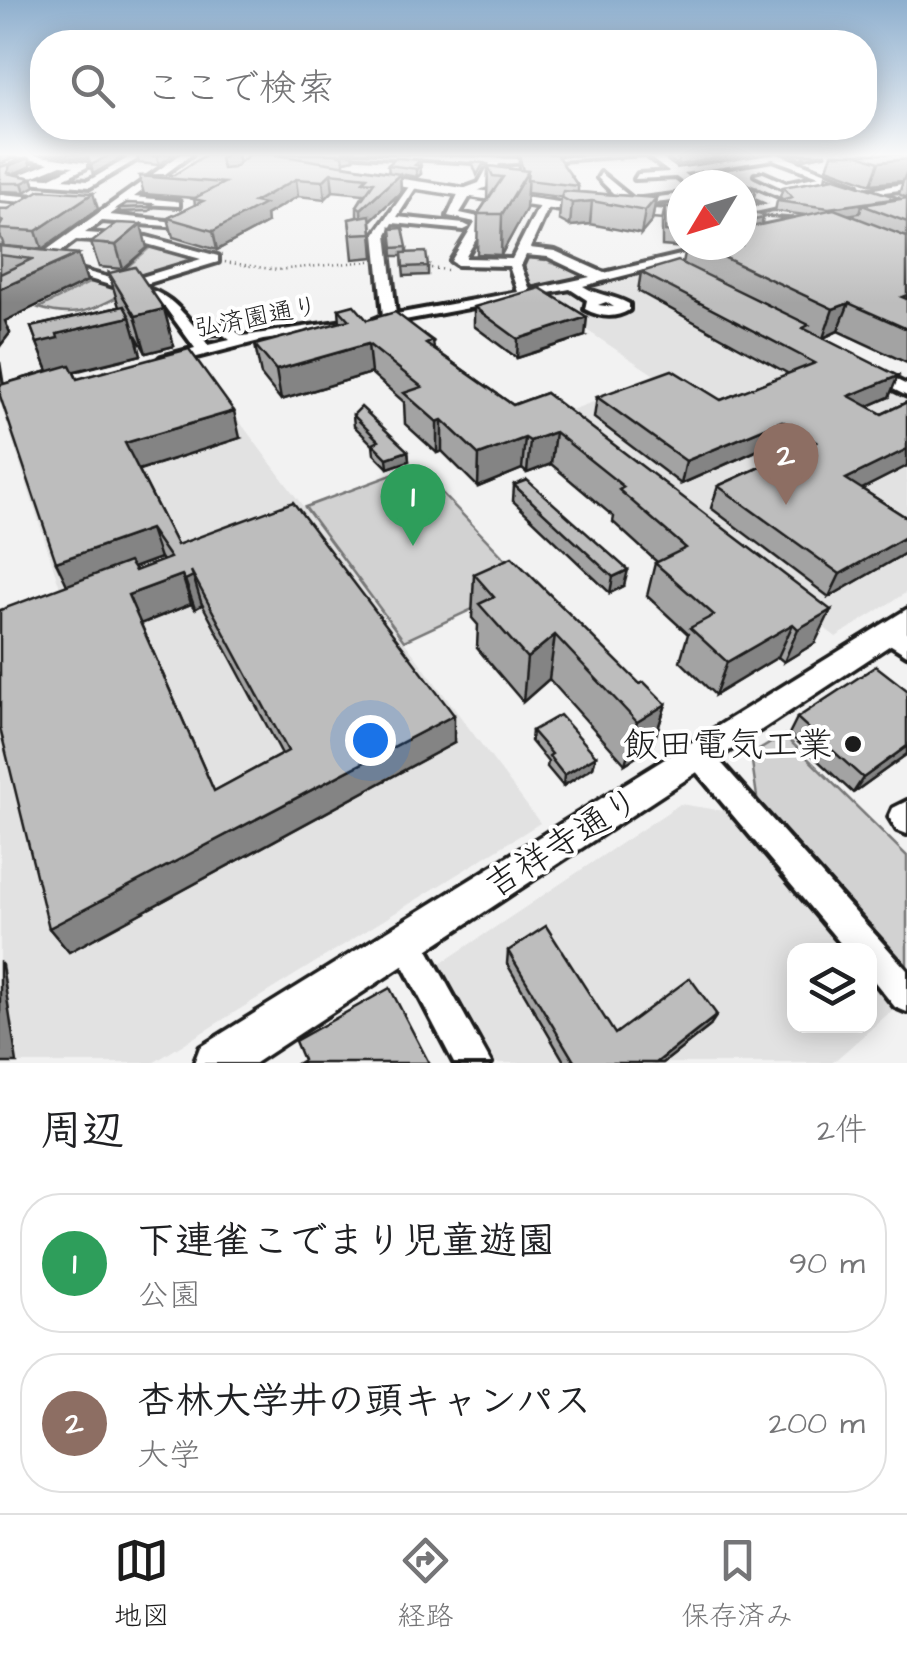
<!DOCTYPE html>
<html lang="ja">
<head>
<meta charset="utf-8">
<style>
	:root { --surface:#fff; --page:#f6f6f6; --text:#202124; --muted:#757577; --line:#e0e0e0; --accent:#1c1c1c }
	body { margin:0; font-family:"Architects Daughter","Klee One",sans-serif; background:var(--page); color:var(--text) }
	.controls { position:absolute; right:30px; bottom:30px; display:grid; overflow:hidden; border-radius:20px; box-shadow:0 5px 25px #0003 }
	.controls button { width:90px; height:90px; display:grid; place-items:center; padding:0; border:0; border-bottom:2px solid var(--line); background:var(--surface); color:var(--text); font:50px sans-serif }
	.compass { position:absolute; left:667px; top:170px; width:90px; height:90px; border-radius:50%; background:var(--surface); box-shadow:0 5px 25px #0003; rotate:232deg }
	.you { position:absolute; left:370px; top:740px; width:35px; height:35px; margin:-25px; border:8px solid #fff; border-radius:50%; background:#1a73e8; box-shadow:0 0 0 15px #1a73e833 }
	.badge { display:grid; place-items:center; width:65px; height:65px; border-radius:50%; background:var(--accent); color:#fff; font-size:32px; font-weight:700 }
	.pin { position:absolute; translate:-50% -82px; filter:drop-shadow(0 2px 5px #0008) }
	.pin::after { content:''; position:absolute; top:52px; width:35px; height:30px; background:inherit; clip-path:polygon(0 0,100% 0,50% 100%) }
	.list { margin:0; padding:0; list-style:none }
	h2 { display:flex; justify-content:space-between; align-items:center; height:130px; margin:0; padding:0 40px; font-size:42px }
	h2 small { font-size:32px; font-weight:400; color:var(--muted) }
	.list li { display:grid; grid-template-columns:65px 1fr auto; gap:30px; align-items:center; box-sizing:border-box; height:140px; margin:0 20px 20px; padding:0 20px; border:2px solid var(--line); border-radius:40px }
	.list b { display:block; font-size:38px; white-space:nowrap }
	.list p { margin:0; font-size:32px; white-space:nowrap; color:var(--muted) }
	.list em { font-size:32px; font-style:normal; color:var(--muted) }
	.icon { flex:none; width:55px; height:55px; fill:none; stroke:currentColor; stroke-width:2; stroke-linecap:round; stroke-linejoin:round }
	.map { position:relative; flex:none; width:907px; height:1063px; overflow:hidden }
	.search { position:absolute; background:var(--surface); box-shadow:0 5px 25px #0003; left:30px; right:30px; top:30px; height:110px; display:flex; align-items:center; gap:25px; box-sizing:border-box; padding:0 35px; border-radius:40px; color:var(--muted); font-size:38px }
	.sheet { height:450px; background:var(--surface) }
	nav { display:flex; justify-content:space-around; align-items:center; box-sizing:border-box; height:140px; border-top:2px solid var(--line); background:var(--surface); font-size:28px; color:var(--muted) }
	nav a { display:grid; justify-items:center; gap:5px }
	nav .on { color:var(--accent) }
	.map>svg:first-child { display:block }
</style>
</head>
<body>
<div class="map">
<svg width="907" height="1063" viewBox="0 0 907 1063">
	<rect width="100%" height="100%" fill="#f2f2f2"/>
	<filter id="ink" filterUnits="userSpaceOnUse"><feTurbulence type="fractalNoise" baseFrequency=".01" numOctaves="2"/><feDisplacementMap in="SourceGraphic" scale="20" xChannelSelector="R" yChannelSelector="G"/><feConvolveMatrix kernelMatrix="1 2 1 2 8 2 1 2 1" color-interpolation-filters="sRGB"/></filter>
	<g filter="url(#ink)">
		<g fill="#e2e2e2">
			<polygon points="653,270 907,400 907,592 836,637 552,417 659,378 538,298"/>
			<polygon points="192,358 540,823 153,1063 0,1063 0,624 64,600 3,411"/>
			<polygon points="680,804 724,811 847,950 794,951 794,1026 870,1026 870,976 896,1007 832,1063 482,1063 431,970"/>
		</g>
		<g fill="#d2d2d2" stroke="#777" stroke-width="2.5">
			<polygon points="154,244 209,260 130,283 104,276 124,270"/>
			<polygon points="547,256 556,259 551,263 594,276 532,288 524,267 528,258 545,260"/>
			<path d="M 95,280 L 128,291 C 95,309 77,320 39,308 Z"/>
			<polygon points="416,466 528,583 404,641 305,507"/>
			<polygon points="784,735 907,856 907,968 758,804 751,755"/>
		</g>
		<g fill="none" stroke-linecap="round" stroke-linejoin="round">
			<g stroke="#1c1c1c" stroke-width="8">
				<g id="minor">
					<path d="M 2,154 L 27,154 L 87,163 L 87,167 L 63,179 L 88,181 L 128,158 L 118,154 L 141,157 L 90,187 L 14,181 L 14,177 L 49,163 ZM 61,165 L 74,166 L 49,178 L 32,177 Z"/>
					<path d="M 181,154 L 192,154 L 134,197 L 175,201 L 179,202 L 179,206 L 127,203 L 110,215 L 176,222 L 180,223 L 180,227 L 102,221 L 85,233 L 147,237 L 218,256 L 218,262 L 139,286 C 166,293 177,305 194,326 L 224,324 L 243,336 L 344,321 L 351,325 L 349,328 L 263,340 L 166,365 L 158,360 L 161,357 L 195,348 L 165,307 L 150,297 L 56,269 L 62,265 L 125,282 L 201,259 L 147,244 L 76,240 L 38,268 L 30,268 L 30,262 ZM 221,333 L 230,340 L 208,345 L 200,334 Z"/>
					<path d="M 345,154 L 520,159 L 645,154 L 499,164 L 487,187 L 472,193 L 460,213 L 488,219 L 465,258 L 512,259 L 540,204 L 545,201 L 550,204 L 530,248 L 555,251 L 604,273 L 723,245 L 742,245 L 742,242 L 744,245 L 583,286 C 598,296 613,295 629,304 L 629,310 C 614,319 600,317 585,309 L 587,300 L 570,289 L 378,325 L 371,321 L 383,316 L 375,234 L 413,181 L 418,184 L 397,217 L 464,224 L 470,227 L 464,230 L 393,223 L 387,234 L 396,314 L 518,292 L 509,266 L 457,265 L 451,261 L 475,222 L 448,216 L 460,190 L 479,183 L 490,163 ZM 526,255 L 548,257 L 590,277 L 530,290 L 521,266 ZM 606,302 L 614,307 L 598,305 Z"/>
					<polygon points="645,154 656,154 677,169 778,154 857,185 852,188 829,180 785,189 755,175 763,173 786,183 819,176 773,159 684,173 699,185 687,185 676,177 635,179 638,174 669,172"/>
					<polygon points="601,173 634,200 682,194 682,200 626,206 598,178"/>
					<polygon points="907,183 907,189 869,194 864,191"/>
					<polygon points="742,185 785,203 786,205 742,215 742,209 769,204 742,192"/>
					<polygon points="0,194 49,198 54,201 49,204 0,200"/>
					<polygon points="0,236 6,239 4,242 0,244"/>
					<polygon points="870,367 907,385 907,396 865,375 865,369"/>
					<polygon points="888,623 907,634 907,655 880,638 877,632 880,626"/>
					<polygon points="698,743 707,747 907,970 907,1012 895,1007 870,976 870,951 847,951 689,763 685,755 689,747"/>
					<polygon points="907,801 907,834 897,830 889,817 893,808"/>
					<polygon points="406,925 417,930 491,1063 454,1063 390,941 395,930"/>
				</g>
			</g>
			<g stroke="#1c1c1c" stroke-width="7">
				<g id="major">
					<polygon points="369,174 558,202 682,211 682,219 558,210 365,181"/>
					<polygon points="742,216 808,221 815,225 808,229 742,224"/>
					<polygon points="907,609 907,634 255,1063 194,1063 200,1047"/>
				</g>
			</g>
			<g stroke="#1c1c1c" stroke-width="2.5" stroke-dasharray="1 4" stroke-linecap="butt">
				<polyline points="427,259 431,268 447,270"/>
				<polyline points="225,262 277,270 370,261"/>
			</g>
			<use href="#minor" fill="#fff" fill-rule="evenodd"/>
			<use href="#major" fill="#fff" fill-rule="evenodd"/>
		</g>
		<g fill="#a3a3a3" stroke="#1c1c1c" stroke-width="2.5" fill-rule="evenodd">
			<polygon points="39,154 118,154 119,159 93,174 88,159"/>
			<polygon points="137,154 174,154 159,165 139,163"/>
			<polygon points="207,154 237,154 239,164 250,154 353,154 354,159 344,161 344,165 389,172 388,165 420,160 421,174 417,177 400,174 401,192 371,220 374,257 353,259 349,219 357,217 357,206 364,194 333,191 325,199 298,196 266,215 267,223 217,250 173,237 168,218 195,205 194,198 144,194 139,176 174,175"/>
			<polygon points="514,154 556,154 578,186 578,192 656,198 652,221 641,234 590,224 570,226 559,220 561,197 526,193 526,209 501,255 477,254 478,214 487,200 488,166 519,170 519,155"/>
			<polygon points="662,154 741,154 678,165"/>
			<polygon points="789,154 827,154 803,159"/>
			<polygon points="832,154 907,154 907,198 899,194 903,181 871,184 827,168"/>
			<polygon points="28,158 31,166 13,174 32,178 35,186 25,192 0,191 0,167"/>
			<polygon points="826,175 899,198 899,200 907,198 907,363 838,331 823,338 889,397 868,406 882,414 907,402 907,466 862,489 907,518 907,552 829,597 711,508 718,486 790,453 774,443 681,484 594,418 597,397 721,400 789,374 638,291 641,272 683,263 686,248 662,246 662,221 665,207 682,207 682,245 742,245 762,224 805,215 775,211 777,201 783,200 780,197 783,187 825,180"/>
			<polygon points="127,203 153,208 149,211 120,212 119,208"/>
			<polygon points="0,209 98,209 42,249 4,246 0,235"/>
			<polygon points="391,229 407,247 407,253 428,266 428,275 404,276 402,256 393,256"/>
			<polygon points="91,243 147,248 123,269 99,267"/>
			<polygon points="0,246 78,254 87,281 5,321 10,333 0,346"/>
			<path d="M 109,273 L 164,309 L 174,346 L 146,353 L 136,335 L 141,355 L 74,372 L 77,379 L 240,438 L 139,470 L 177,545 L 454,743 L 69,952 L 49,928 L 67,585 L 3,384 L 48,371 L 31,327 L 119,307 ZM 160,558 L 163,561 L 135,571 L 133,568 ZM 191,604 L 195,609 L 202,604 L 282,754 L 214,791 L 141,624 Z"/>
			<polygon points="474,307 585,336 517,358 474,326"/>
			<polygon points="339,309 367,320 433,341 434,349 513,405 546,393 815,643 784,662 778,657 715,695 680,661 688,634 647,596 655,563 657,562 613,522 614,517 551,464 527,473 522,469 478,487 442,451 437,453 405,424 404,402 371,373 281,400 261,375 255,345 340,323"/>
			<polygon points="353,415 408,451 409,461 388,468 374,454 373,445 354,426"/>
			<polygon points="514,485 624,586 610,593 513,501"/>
			<polygon points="474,574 640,684 666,704 652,747 625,764 549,679 523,702 477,648 478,625 472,618"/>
			<polygon points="797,718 907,754 853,793 789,734"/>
			<polygon points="532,731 596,756 593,767 563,786 547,767 548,762 531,741"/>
			<polygon points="508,951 615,1034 709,1027 663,1063 565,1063 507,964"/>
		</g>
		<g fill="#848484" stroke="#1c1c1c" stroke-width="2.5">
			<polygon points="2,154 8,154 10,160 0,164 0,155"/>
			<polygon points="111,154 118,154 119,159 93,174 91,165"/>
			<polygon points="161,154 174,154 159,165 157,157"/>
			<polygon points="227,154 237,154 239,164 224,176 220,159"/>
			<polygon points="336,154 353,154 354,159 344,161 343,156"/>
			<polygon points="680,154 741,154 678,165"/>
			<polygon points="805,154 827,154 803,159"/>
			<polygon points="28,158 31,166 13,174 7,173 10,165"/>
			<polygon points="907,159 907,171 903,181 871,184 879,162"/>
			<polygon points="420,160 421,174 417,177 415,165"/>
			<polygon points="528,171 526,209 501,255 502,214"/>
			<polygon points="331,173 333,191 325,199 323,181"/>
			<polygon points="400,174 401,192 362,228 361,209"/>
			<polygon points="32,178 35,186 25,192 22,183"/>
			<polygon points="296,179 298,196 266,215 267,223 217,250 213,231 254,202"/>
			<polygon points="756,188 753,202 742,206 742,193"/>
			<polygon points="93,193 98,209 42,249 36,231"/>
			<polygon points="656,198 652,221 641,234 645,211"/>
			<polygon points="899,198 896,208 862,205 860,213 826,218 829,208"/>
			<polygon points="592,201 590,224 570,226 572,203"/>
			<polygon points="763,218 760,233 742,236 742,226 745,222"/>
			<polygon points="141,224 147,248 123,269 116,245"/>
			<polygon points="78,254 87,281 5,321 10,333 0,346 0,289"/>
			<polygon points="849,303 838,331 823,338 833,309"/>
			<polygon points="164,309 174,346 146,353 135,316"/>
			<polygon points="130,317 141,355 71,372 52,381 37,343 57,334"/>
			<polygon points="587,317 585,336 517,358 518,339"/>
			<polygon points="368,344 371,373 281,400 276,370"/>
			<polygon points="0,362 5,393 0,394"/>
			<polygon points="898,376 889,397 841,418 849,396"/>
			<polygon points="234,411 240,438 135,471 125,443"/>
			<polygon points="442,420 442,451 437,453 437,422"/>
			<polygon points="782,421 774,443 681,484 686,461"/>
			<polygon points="555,432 551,464 527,473 530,441"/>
			<polygon points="525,438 522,469 478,487 479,455"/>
			<polygon points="907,449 907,466 836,502 846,479"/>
			<polygon points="408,451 409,461 388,468 387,458"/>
			<polygon points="150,529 160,558 70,591 56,562"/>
			<polygon points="907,536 907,552 829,597 840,574"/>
			<polygon points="628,570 624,586 610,593 613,577"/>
			<polygon points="182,575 191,604 140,624 128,595"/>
			<polygon points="193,576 202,605 195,609 185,580"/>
			<polygon points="831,610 815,643 784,662 798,629"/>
			<polygon points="793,624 778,657 715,695 727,662"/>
			<polygon points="555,635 549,679 523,702 527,658"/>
			<polygon points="666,704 652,747 625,764 637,722"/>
			<polygon points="454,715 454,743 69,952 49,928"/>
			<polygon points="907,746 907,754 853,793 863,778"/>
			<polygon points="596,756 593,767 563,786 564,775"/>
			<polygon points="0,963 2,965 17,1063 0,1063"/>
			<polygon points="717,1015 709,1027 663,1063 656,1063"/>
		</g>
		<g fill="#bdbdbd" stroke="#1c1c1c" stroke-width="2.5" fill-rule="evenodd">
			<polygon points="86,154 111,154 91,165"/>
			<polygon points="137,154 161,154 157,157"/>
			<polygon points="207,154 227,154 220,159 223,169 233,168 250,154 270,154 400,174 361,209 357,206 374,182 363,181 367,177 331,173 323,181 296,179 254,202 264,204 213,231 168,218 203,201 193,199 224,183 139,176 174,175"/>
			<polygon points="519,154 556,154 578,186 527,180 528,171 523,171"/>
			<polygon points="856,154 907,154 907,159 879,162"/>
			<polygon points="28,158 10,165 7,173 32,178 22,183 0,183 0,167"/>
			<polygon points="396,158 420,160 415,165 420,166 417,169 388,165"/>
			<polygon points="472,162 484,163 477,175"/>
			<polygon points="488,166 528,171 502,214 478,214 503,177 493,176"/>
			<polygon points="826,175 899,198 829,208 777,201 792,197 783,187 834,178"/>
			<polygon points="726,178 740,185 688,185 688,184"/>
			<polygon points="742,186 749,189 756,188 742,193 742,204"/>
			<polygon points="40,190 93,193 36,231 0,229 0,226 3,221 0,219 0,209 8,209"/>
			<polygon points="563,191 656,198 645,211 592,201 572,203 561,197"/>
			<polygon points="907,198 907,222 862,205"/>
			<polygon points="127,203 152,204 148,207 119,208"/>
			<polygon points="665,207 682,207 682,232 665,231"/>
			<polygon points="834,209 907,237 907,295 902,297 907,299 907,329 849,303 833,309 698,245 742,245 742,229"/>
			<polygon points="742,210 762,214 763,218 745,222 742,226"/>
			<polygon points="370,215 372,233 351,234 349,219"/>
			<polygon points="117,223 141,224 116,245 91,243"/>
			<polygon points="403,228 407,247 393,248 391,229"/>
			<polygon points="0,246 78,254 0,289 0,274 32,259 0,255"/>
			<polygon points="426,252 428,266 403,267 402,253"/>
			<polygon points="678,261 809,325 803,328 898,376 849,396 882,414 907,402 907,449 846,479 907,518 907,536 840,574 718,486 816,442 782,421 686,461 597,397 672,370 721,400 815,363 641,272"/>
			<polygon points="135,267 164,309 135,316 109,273"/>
			<polygon points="540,288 587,317 518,339 474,307"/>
			<polygon points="354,305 367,320 395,312 433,341 426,344 513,405 546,393 831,610 798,629 793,624 727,662 690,628 714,615 655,563 686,548 619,490 624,487 555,432 530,441 525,438 479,455 442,420 437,422 404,393 422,387 368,344 276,370 255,345 349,320 339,309"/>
			<polygon points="124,306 130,317 57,334 58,338 37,343 31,327"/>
			<path d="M 189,349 L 234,411 L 125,443 L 177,545 L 293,502 L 454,715 L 49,928 L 0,728 L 0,610 L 129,562 L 135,571 L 170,558 L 150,529 L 56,562 L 0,396 L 0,385 L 70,365 L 77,379 ZM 191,571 L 288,751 L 214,791 L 128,595 L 182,575 L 185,580 L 193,576 Z"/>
			<polygon points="361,407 408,451 387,458 373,444 379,441 353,415"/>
			<polygon points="527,480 628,570 613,577 514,485"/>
			<polygon points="512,557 640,684 644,682 666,704 637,722 555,635 527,658 479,604 494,597 474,574"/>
			<polygon points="876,666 907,690 907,746 863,778 797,718"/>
			<polygon points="560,715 596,756 564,775 549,756 552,754 532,731"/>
			<polygon points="546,926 615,1034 690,978 717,1015 656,1063 575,1063 508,951"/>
			<polygon points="390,988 429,1063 298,1063 303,1060 295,1041"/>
		</g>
	</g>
	<linearGradient id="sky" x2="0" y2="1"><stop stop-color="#8eafce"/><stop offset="0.51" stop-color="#f9f9f9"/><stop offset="1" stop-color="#f9f9f9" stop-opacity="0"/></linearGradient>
	<rect width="907" height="303" fill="url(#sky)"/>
	<circle fill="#1c1c1c" stroke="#fff" stroke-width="4" cx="853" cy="744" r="10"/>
	<g text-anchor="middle" stroke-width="8" stroke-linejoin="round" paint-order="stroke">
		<g font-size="25" fill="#1c1c1c" stroke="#fff">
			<text transform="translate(256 316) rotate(-11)" y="9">弘済園通り</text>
		</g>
		<g font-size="35" fill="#1c1c1c" stroke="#fff" text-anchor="end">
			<text x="833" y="756">飯田電気工業</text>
		</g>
		<g font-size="35" fill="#1c1c1c" stroke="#fff">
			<text transform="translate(562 842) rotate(-32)" y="12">吉祥寺通り</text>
		</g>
	</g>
</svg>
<div class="controls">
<button><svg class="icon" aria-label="layers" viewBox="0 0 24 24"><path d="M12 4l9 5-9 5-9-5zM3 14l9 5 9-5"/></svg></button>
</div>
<svg class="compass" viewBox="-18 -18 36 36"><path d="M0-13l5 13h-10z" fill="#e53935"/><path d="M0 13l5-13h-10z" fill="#757577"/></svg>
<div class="you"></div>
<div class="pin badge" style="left:413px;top:546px;background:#2e9e5b">1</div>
<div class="pin badge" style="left:786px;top:505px;background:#8d6e63">2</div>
<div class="search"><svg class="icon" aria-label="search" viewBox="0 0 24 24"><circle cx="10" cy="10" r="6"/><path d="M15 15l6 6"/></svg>ここで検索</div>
</div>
<section class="sheet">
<h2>周辺<small>2件</small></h2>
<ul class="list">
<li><span class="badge" style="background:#2e9e5b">1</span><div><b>下連雀こでまり児童遊園</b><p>公園</p></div><em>90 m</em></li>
<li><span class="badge" style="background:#8d6e63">2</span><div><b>杏林大学井の頭キャンパス</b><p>大学</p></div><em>200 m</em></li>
</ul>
</section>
<nav>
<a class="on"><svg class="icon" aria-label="map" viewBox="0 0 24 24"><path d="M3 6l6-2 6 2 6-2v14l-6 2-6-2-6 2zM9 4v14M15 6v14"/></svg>地図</a>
<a><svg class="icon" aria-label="directions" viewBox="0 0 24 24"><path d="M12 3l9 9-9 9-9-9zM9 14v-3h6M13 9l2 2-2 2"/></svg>経路</a>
<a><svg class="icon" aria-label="saved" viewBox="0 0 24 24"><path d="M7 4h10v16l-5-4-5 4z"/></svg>保存済み</a>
</nav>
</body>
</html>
